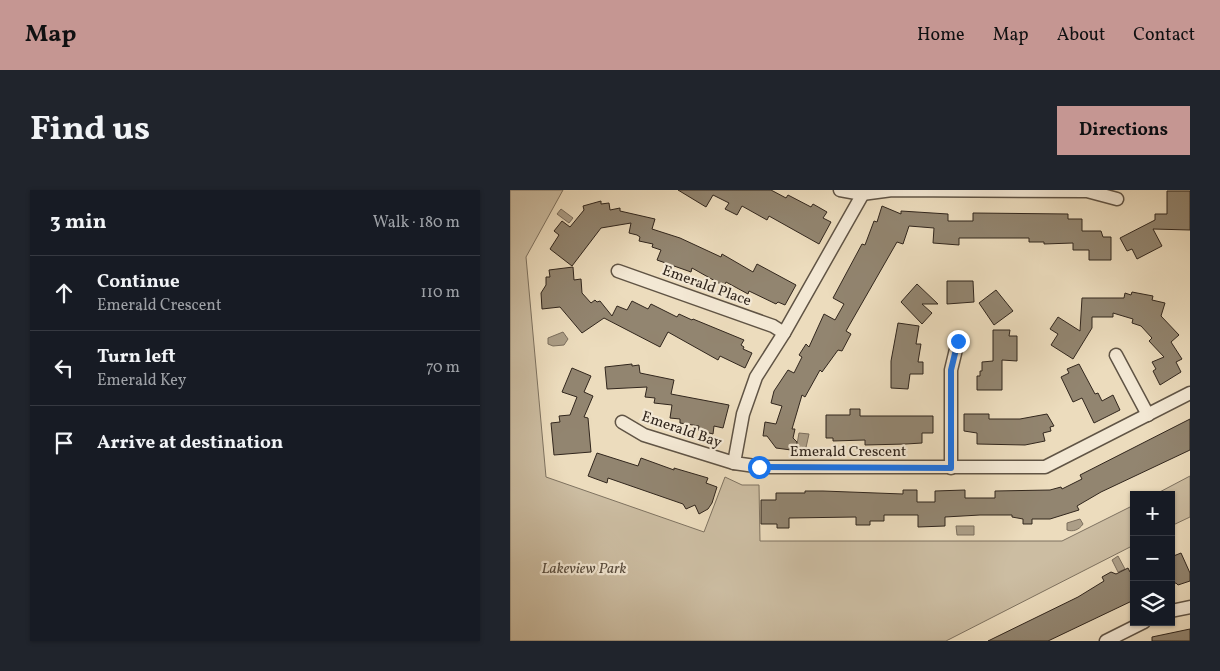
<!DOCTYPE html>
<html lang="en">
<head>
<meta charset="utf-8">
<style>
	:root { --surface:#171b24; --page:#20242c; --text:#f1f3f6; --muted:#9ea1a6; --line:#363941; --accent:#c59692 }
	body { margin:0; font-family:Vollkorn,serif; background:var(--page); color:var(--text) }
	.controls { position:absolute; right:15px; bottom:15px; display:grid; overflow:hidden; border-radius:0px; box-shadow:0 1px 4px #0004 }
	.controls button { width:45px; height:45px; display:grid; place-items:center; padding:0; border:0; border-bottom:1px solid var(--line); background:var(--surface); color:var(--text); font:25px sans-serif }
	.stop { position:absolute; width:15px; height:15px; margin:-11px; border:4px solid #1a73e8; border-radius:50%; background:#fff }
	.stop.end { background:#1a73e8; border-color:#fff; box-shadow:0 1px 5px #0008 }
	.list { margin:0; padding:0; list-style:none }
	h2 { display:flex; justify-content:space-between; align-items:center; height:65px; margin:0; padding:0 20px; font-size:21px }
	h2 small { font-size:16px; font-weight:400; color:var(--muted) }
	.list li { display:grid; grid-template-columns:32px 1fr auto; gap:15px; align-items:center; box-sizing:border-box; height:75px; padding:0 20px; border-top:1px solid var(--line) }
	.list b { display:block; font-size:19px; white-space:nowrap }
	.list p { margin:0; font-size:16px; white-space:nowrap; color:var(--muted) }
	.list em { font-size:16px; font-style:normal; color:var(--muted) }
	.icon { flex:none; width:28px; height:28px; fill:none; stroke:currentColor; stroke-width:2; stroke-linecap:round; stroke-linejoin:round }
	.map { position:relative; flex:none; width:680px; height:451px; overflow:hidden; border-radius:0px }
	header { display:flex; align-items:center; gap:30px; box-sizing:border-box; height:70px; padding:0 25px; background:var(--accent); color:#111 }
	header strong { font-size:24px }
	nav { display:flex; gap:28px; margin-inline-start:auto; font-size:18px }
	.intro { display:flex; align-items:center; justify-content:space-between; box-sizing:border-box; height:120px; padding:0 30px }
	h1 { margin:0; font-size:35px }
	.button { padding:12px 22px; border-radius:0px; background:var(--accent); color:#111; font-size:18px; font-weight:700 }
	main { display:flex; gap:30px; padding:0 30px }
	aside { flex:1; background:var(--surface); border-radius:0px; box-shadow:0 1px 4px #0004 }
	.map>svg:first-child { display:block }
</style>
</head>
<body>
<header>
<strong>Map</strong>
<nav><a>Home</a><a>Map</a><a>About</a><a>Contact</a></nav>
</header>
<div class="intro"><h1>Find us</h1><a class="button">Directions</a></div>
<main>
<aside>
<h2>3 min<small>Walk · 180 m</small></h2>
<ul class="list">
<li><svg class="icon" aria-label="ahead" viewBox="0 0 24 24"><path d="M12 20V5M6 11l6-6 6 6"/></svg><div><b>Continue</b><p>Emerald Crescent</p></div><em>110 m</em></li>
<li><svg class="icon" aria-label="left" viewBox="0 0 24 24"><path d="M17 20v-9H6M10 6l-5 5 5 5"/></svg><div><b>Turn left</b><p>Emerald Key</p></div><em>70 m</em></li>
<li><svg class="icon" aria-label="arrive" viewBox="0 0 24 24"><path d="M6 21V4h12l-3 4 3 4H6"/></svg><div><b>Arrive at destination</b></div></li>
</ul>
</aside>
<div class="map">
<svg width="680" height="451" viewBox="0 0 680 451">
	<rect width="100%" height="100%" fill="#ecdcbd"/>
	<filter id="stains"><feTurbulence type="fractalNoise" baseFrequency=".004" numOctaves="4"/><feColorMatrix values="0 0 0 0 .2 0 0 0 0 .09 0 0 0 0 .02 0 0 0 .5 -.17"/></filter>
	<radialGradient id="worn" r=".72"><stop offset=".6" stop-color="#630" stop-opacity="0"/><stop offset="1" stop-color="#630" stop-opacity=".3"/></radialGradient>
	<g fill="#ccbda2" stroke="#7e7260">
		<polygon points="0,0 53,0 16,67 36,287 194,342 215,287 232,295 249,295 250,351 552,351 624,315 624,355 436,451 0,451"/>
		<polygon points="680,286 680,327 661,336 661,305 644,305"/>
	</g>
	<g fill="#ac9e87" stroke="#7b6e5d">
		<polygon points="51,19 63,28 59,33 47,24"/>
		<polygon points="53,142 58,149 54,155 43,156 38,154 38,148"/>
		<polygon points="289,243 299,244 295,262 286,260"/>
		<path d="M 570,329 L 573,334 C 569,340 563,342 557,340 L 557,333 Z"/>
		<polygon points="446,336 464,336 464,345 447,345"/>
		<polygon points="608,366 615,379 608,382 602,370"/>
	</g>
	<g fill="#928570" stroke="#31261d">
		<polygon points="168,0 261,0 276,8 278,5 301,17 303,14 317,22 313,28 321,32 309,54 259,26 257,30 232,16 227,25 215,19 219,13 203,5 196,17"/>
		<polygon points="657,1 680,1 680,40 643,39 652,56 627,69 622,59 617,61 610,48 645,30 645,24 657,24"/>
		<polygon points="91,11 91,14 99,13 100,20 110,18 110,21 145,29 142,39 170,48 211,67 212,64 243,82 247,74 286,95 275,115 268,112 266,114 239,101 238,104 216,92 214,96 182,78 181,82 147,70 151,60 142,57 143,54 129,51 130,47 127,45 119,43 121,33 91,38 62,76 40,59 49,45 44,41 52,31 60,37 74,20 73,16"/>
		<polygon points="372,16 391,24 391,21 438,24 438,31 463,31 463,23 558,24 558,29 572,29 572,41 591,41 593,47 601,47 601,70 579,70 579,60 563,60 563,53 534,54 534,52 519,52 519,48 449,48 449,55 423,53 424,38 399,36 393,54 387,52 336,141 341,144 332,161 328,160 312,182 310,180 295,207 292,205 282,239 285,239 283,248 287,252 286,257 281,260 266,258 257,246 253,246 255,232 266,234 272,216 261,213 264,201 278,180 284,183 292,167 289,165 296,154 299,157 314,124 325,130 334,114 323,108 352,54 355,55 364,31 367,32"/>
		<polygon points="63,77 64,90 71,89 72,103 81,113 85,110 87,112 90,111 102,126 107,116 117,120 122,111 138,119 141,114 167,127 169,124 182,130 183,129 234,150 231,155 234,157 233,159 242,163 235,178 210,166 208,170 158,142 150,157 94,128 72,143 50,117 32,119 31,103 36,95 36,87 40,87 39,80"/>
		<polygon points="437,91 463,91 464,112 437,114"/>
		<polygon points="407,94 428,114 412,114 422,123 412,134 391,112"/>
		<polygon points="486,100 503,121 484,135 469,113"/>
		<polygon points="622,102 643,106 642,110 655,113 651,126 669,145 661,152 672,169 666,172 671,182 650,195 643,181 646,179 642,172 654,167 639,151 642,148 631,136 622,133 623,129 603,123 603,127 582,127 582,138 563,169 541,155 548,144 540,139 548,127 570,141 572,108 614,108 615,103 621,105"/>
		<polygon points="388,133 409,136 406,154 411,154 408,172 413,172 413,184 400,184 398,199 381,198 381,171"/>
		<polygon points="483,140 500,140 499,146 507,146 507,171 492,170 492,200 467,200 467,186 470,186 470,181 472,181 472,172 483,171"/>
		<polygon points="122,174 122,176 129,175 130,183 164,190 161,204 219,215 213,238 204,236 203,244 188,240 189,236 170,233 170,229 160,228 162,215 144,213 145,208 135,207 137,197 97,199 95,177"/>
		<polygon points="569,174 585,204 588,203 592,211 603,205 610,220 584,233 572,208 563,212 551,187 559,183 557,179"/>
		<polygon points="62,178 81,186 74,202 83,206 74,227 78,228 81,262 44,265 41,233 50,232 49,226 60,225 67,207 52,202"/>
		<polygon points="340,219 350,219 350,226 423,226 423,243 412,243 412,253 396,254 355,255 355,250 323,251 323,248 316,248 316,225 340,225"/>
		<polygon points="454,224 479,224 479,229 510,229 537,224 544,236 540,237 541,241 533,243 535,251 515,255 467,254 467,243 454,241"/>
		<polygon points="680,229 680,260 591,302 567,316 569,320 540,329 522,329 522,334 513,334 513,329 502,327 502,325 470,325 435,327 435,336 408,337 408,325 374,325 374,331 360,331 360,335 346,335 346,327 279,328 279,338 267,338 267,334 251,334 251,310 266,310 266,303 295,303 295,301 313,301 393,304 393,300 407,300 407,312 425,312 425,301 455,300 455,308 485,308 485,301 540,300 551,297 552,299 572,289 570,285"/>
		<polygon points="87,263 128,276 131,268 164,280 164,278 198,288 196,293 207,297 202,313 198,319 189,324 185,315 176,319 173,314 98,288 97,293 78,286"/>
		<polygon points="671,363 680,383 680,391 668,395 666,393 661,394 661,367"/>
		<polygon points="618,378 620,382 624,380 624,410 538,451 478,451 568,407 594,391 592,387 601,382 606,384"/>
		<polygon points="680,439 680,451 642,451 642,447"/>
	</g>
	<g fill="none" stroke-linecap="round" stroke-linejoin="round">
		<g stroke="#605445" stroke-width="15">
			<g id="minor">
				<polyline points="330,0 352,4 382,0 577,1 607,9"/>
				<polyline points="355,0 274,143 246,187 233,224 224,273 252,277 535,277 680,203"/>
				<polyline points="108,81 263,136 274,143"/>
				<polyline points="606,165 638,225"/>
				<polyline points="112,232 134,245 224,273"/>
				<polyline points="441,278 441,180 448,151"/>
				<polyline points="661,421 680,417"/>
				<polyline points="596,451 634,432"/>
			</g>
		</g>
		<use href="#minor" stroke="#f3e8d4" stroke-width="12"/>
	</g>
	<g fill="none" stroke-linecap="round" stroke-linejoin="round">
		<polyline stroke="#1a73e8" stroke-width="6" points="249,277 441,278 441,180 448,151"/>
	</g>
	<g text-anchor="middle" stroke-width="4.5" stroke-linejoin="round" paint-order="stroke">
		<g font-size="15" fill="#31261d" stroke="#f3e8d4">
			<text transform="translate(197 95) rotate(20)" y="5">Emerald Place</text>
			<text transform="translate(172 239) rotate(19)" y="5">Emerald Bay</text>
			<text x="338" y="266">Emerald Crescent</text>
		</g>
		<g font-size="15" font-style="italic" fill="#584c3e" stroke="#f3e8d4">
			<text x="74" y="383">Lakeview Park</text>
		</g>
	</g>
	<rect width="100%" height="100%" filter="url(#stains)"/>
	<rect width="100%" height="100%" fill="url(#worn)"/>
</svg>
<div class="controls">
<button>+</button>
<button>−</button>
<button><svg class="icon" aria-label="layers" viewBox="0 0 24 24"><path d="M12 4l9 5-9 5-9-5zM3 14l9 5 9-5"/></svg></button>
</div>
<div class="stop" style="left:249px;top:277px"></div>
<div class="stop end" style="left:448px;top:151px"></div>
</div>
</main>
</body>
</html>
